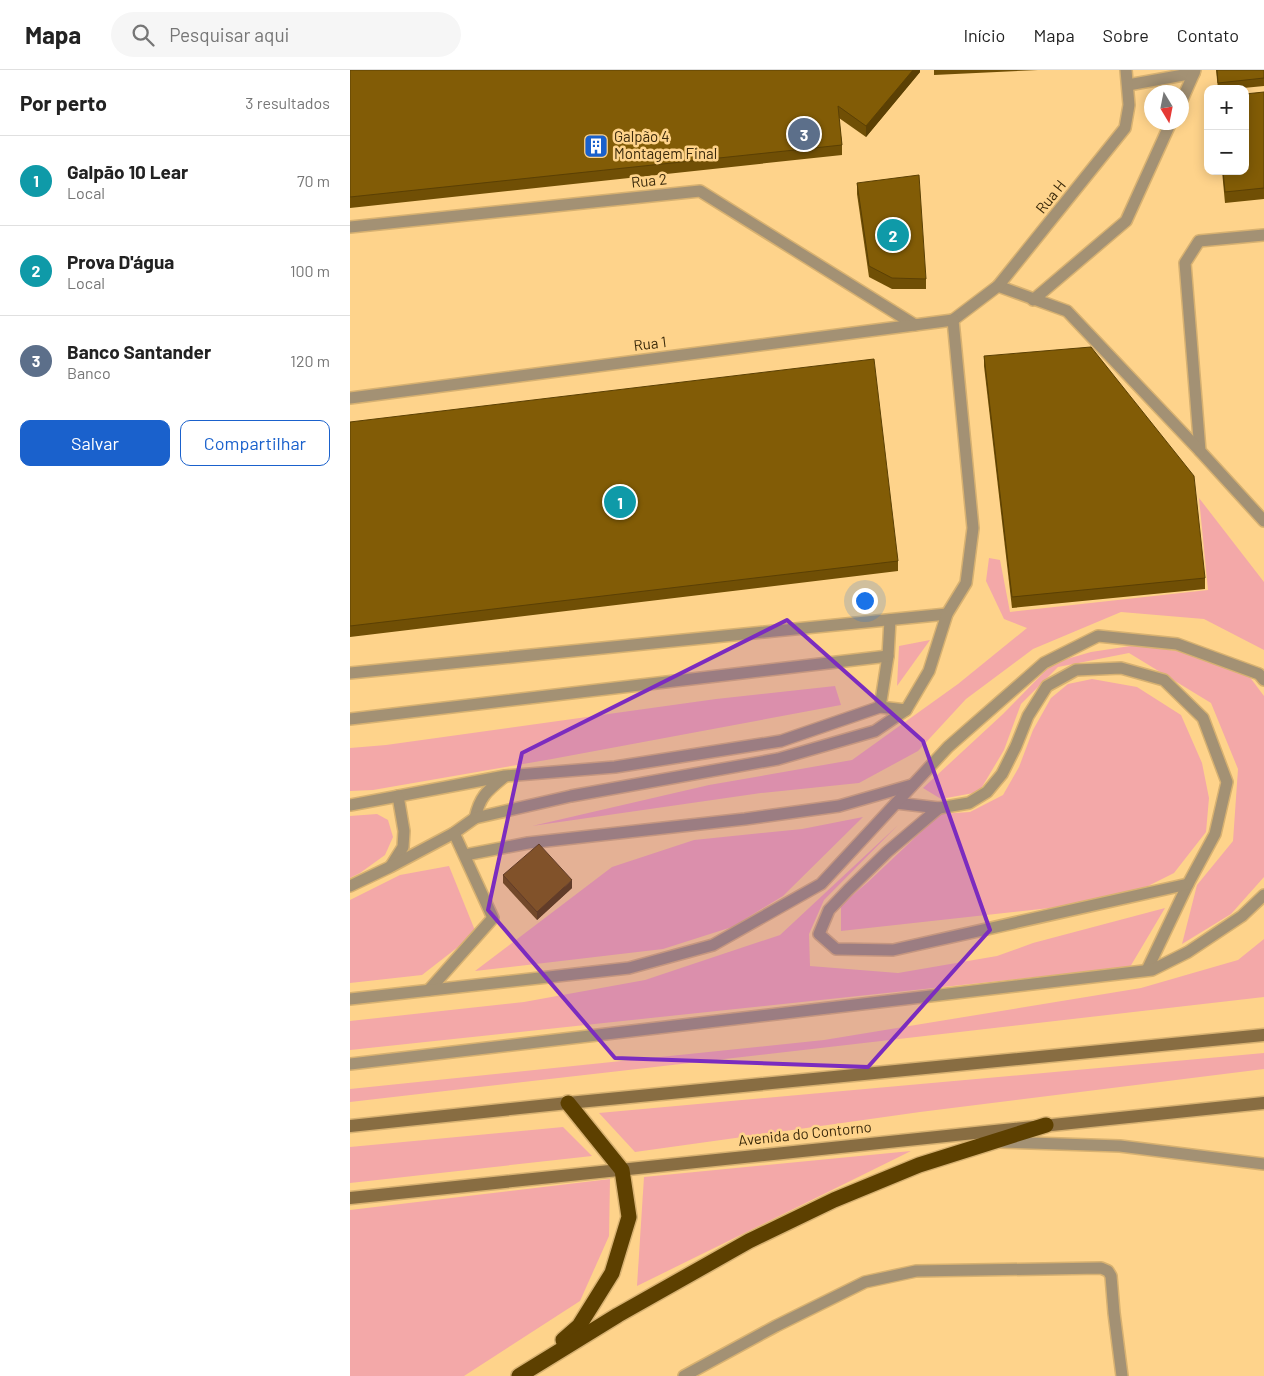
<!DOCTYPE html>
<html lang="pt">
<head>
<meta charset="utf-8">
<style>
	:root { --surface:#fff; --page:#f6f6f6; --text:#222; --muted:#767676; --line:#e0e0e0; --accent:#1a61cc }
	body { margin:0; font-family:Barlow,sans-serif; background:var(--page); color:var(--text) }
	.controls { position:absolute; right:15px; top:15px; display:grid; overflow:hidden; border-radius:10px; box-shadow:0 2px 12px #0003 }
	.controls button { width:45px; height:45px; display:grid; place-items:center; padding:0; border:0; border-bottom:1px solid var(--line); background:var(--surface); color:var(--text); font:25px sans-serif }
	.compass { position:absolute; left:794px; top:15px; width:45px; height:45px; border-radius:50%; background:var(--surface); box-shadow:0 2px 12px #0003; rotate:170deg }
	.you { position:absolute; left:514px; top:530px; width:18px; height:18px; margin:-12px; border:4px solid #fff; border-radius:50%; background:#1a73e8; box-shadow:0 0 0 8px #1a73e833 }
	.badge { display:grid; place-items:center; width:32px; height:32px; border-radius:50%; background:var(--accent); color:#fff; font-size:16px; font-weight:700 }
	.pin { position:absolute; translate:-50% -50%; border:2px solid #fff; box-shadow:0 1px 5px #0006 }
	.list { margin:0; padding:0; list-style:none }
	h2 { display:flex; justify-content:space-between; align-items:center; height:65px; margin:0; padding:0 20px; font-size:21px }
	h2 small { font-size:16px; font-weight:400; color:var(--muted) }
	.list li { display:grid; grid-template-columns:32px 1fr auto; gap:15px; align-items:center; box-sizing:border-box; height:90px; padding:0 20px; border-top:1px solid var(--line) }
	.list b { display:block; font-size:19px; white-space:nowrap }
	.list p { margin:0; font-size:16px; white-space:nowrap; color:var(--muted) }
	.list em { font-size:16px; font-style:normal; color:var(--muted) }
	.actions { display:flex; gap:10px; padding:15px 20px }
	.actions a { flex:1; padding:11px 0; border:1px solid var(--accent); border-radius:10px; text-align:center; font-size:18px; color:var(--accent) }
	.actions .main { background:var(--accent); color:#fff }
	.icon { flex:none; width:28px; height:28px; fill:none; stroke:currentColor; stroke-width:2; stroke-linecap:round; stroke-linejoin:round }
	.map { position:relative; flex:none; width:914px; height:1306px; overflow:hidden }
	header { display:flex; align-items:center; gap:30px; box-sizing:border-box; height:70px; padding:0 25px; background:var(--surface); border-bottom:1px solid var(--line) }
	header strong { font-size:24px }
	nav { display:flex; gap:28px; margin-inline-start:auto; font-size:18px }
	.search { width:350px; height:45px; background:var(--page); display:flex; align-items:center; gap:12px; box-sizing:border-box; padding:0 18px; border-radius:28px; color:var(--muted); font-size:19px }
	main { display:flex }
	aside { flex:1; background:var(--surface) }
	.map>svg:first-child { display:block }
</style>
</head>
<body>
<header>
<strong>Mapa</strong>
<div class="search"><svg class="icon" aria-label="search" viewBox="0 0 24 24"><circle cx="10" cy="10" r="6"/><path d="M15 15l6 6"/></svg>Pesquisar aqui</div>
<nav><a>Início</a><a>Mapa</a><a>Sobre</a><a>Contato</a></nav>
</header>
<main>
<aside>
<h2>Por perto<small>3 resultados</small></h2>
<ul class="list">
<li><span class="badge" style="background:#0f9aa8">1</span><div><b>Galpão 10 Lear</b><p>Local</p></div><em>70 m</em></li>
<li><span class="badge" style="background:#0f9aa8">2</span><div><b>Prova D'água</b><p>Local</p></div><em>100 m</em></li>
<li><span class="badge" style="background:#5c6f8a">3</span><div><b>Banco Santander</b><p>Banco</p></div><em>120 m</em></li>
</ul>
<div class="actions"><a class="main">Salvar</a><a>Compartilhar</a></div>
</aside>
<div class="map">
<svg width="914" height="1306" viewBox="0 0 914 1306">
	<rect width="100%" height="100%" fill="#fed38b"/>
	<g fill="#f3a8a8">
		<polygon points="849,428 914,512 914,580 854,549 771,542 683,579 616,629 568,681 509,713 411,723 182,756 359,715 502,690 608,614 677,558 654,549 636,511 639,488 650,490 660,542 858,520"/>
		<polygon points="580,570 547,616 549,576"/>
		<polygon points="787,575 839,583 896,602 914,626 914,807 881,844 832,874 847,815 883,771 888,699 861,633 779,583 708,597 671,634 654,680 629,722 591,729 573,718 653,644 703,593 741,582"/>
		<polygon points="742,609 787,617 831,645 852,693 859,728 856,762 824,803 798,816 736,834 491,861 491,835 518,812 590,744 620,742 653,725 669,697 683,660 701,628 718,614"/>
		<polygon points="485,616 491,635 202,689 23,720 0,721 0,678 36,675 366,629"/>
		<polygon points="27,744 38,750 43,767 35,785 10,803 0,808 0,746"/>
		<polygon points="513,747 433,826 382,857 313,879 125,901 262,797 344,770 452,759"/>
		<polygon points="548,755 474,830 459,864 460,896 548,903 647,886 683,873 815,838 780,897 0,980 0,951 174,932 295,910 430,865"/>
		<polygon points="99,796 126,863 72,905 0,913 0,830 50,805"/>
		<polygon points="914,869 914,927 0,1032 0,1019 474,970 791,918 888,890"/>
		<polygon points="914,983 914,999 570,1042 285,1082 249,1043"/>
		<polygon points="213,1057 242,1086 0,1113 0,1077"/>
		<polygon points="561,1081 287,1216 294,1107"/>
		<polygon points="260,1109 259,1166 230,1231 114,1306 0,1306 0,1140"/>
	</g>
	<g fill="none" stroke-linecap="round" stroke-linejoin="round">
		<g stroke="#d7b171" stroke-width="14">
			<g id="service">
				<polyline points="778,15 844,3 845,0"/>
				<polyline points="832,30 844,3"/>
				<polyline points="0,157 350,121 565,255"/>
				<polyline points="914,165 849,171 835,193 850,381 914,451"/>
				<polyline points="648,216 717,241 850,381"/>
				<polyline points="683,230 776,151 821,52"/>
				<polyline points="603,250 648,216 775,58 779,35 776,0"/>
				<polyline points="0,328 603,250"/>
				<polyline points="0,603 597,544"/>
				<polyline points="530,637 538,586 540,550"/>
				<polyline points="0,649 538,586"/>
				<polyline points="546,733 589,738 619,733 637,722 652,704 666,676 678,646 697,616 726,600 771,598 814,610 853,648 877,712 865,764 838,814 797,900"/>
				<polyline points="0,735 155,706 265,697 431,671 530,637 556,640"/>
				<polyline points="589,738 537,782 498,820 479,840 469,864 486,879 543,880 838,814"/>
				<path d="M 125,748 C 130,726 137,721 154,707"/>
				<polyline points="115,785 178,773 395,749 489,736 562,715"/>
				<polyline points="41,796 53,777 54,761 48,726"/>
				<polyline points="0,816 40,797 104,763 125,748 221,726 428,689 525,661 556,640 579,601 597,544 616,513 623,458 603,250"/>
				<polyline points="79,920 143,848 104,763"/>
				<polyline points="0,929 279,898 363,875 471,814 598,677 694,593 748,566 827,574 909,604 914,610"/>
				<polyline points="0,994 802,900 838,882 892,846 914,825"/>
				<polyline points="650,1072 770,1076 914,1094"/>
				<polyline points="334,1306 426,1256 515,1212 566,1201 751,1198 758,1201 761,1206 764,1243 772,1306"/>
			</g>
		</g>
		<g stroke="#d7b171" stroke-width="15">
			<g id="secondary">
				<polyline points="0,1056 218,1033 914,965"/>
				<polyline points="0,1128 914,1033"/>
			</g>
		</g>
		<g stroke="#d7b171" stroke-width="18">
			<g id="motorway">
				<polyline points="213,1270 229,1256 262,1203 279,1147 272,1100 218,1033"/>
				<polyline points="169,1306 268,1245 399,1171 484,1130 569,1095 696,1055"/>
			</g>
		</g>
		<use href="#service" stroke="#a39174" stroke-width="11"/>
		<use href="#secondary" stroke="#886d42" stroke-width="12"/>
		<use href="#motorway" stroke="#5d4000" stroke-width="15"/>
	</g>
	<g fill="#704f05">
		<polygon points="0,0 570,0 570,2 516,67 489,48 492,75 492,85 0,138"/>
		<polygon points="584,0 688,0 584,5"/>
		<polygon points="866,0 914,0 914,16 883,19 868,19"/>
		<polygon points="914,22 914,129 875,133 872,101 895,101"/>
		<polygon points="507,113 576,209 576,219 542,219 519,207 507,124"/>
		<polygon points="634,286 855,508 855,519 662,538 634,296"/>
		<polygon points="0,352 548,491 548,501 0,567"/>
		<polygon points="153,805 222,818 187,850 153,813"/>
	</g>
	<g fill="#5b4004">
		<polygon points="563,0 570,0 570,2 516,67 516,56"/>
		<polygon points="222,810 222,818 187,850 187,842"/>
	</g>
	<g fill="#825c06" stroke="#5b4004">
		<polygon points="0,0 563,0 516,56 488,36 492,75 0,127"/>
		<polygon points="867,0 914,0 914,8 868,13"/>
		<polygon points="914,22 914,118 875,122 873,101 895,101 895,24"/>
		<polygon points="569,105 576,209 542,208 519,196 507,113"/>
		<polygon points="741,277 844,406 855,508 662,527 634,286"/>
		<polygon points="524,289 548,491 0,556 0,352"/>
		<polygon points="189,774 222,810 187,842 153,805"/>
	</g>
	<path fill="#7b2cbf" fill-opacity="0.2" stroke="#7b2cbf" stroke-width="4" stroke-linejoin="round" d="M 437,550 L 573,671 L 640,860 L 518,997 L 265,988 L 138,840 L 172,683 Z"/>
	<defs>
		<g id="building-square" transform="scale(1.25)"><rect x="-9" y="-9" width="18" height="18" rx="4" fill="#1a61cc" stroke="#fed38b"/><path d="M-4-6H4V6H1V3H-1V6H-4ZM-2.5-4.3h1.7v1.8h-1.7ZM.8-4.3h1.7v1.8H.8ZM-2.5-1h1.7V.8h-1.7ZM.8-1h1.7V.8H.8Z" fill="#fff"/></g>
	</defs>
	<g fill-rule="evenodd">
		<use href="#building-square" x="246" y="76"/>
	</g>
	<g text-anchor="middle" stroke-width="5" stroke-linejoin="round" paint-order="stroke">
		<g font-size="15" fill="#3b2a0b" stroke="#fed38b" text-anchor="start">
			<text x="264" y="72">Galpão 4<tspan x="264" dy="17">Montagem Final</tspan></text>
		</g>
		<g font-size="15" fill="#3b2a0b" stroke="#fed38b">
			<text transform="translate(299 111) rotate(-6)" y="5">Rua 2</text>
			<text transform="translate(701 127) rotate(-51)" y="5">Rua H</text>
			<text transform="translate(300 274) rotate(-7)" y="5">Rua 1</text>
			<text transform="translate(455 1064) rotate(-6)" y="5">Avenida do Contorno</text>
		</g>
	</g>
</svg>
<div class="controls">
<button>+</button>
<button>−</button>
</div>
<svg class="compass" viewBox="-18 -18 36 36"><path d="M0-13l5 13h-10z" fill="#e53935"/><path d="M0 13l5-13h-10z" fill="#767676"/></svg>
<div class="you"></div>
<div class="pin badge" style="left:270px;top:432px;background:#0f9aa8">1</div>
<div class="pin badge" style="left:543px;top:165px;background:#0f9aa8">2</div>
<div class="pin badge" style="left:454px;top:64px;background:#5c6f8a">3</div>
</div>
</main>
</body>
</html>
